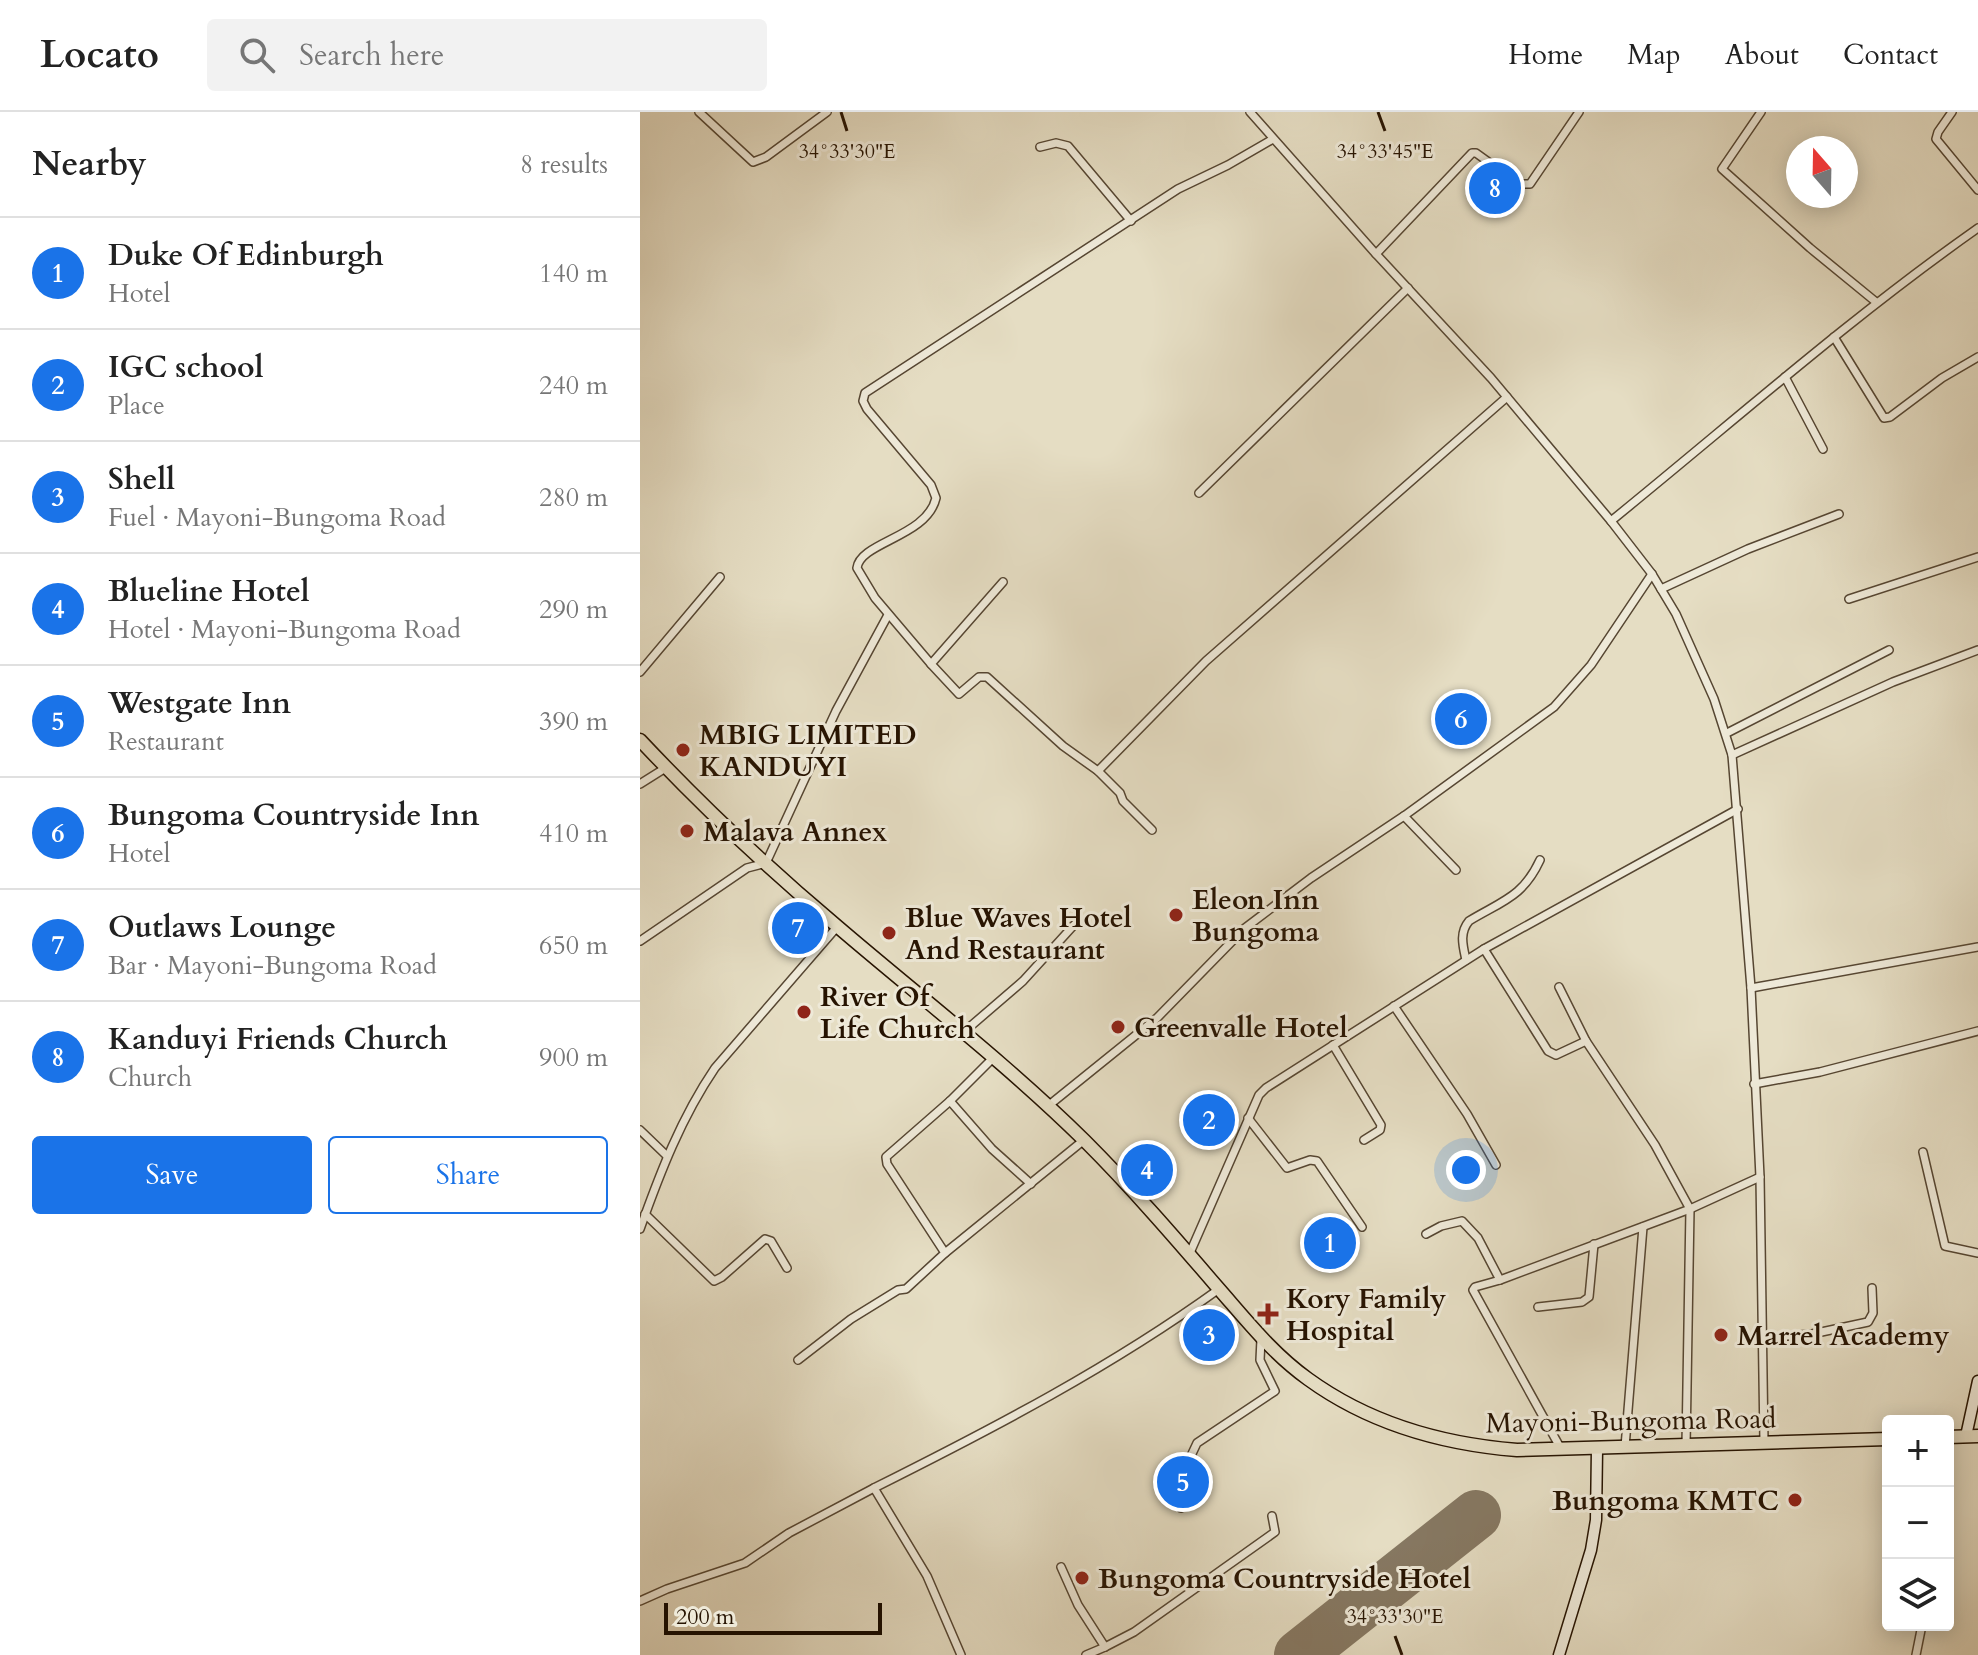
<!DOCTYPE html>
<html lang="en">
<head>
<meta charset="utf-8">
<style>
	:root { --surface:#fff; --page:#f2f2f2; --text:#222; --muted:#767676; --line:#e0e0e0; --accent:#1a73e8 }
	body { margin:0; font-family:Cardo,serif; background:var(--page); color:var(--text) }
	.controls { position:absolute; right:24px; bottom:24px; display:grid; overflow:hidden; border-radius:8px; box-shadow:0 4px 20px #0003 }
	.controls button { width:72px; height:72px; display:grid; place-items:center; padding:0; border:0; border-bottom:2px solid var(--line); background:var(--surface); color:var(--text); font:40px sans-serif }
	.compass { position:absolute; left:1146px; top:24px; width:72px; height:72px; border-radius:50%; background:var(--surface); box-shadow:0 4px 20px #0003; rotate:340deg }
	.scale { position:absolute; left:24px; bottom:20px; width:218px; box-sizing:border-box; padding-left:8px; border:4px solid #261301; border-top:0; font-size:22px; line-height:28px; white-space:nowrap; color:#261301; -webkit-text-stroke:6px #eee9d8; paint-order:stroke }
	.you { position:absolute; left:826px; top:1058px; width:28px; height:28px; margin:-20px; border:6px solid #fff; border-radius:50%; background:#1a73e8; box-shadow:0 0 0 12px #1a73e833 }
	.badge { display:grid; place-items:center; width:52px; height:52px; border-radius:50%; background:var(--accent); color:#fff; font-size:26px; font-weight:700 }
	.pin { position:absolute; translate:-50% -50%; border:4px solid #fff; box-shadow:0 2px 8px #0006 }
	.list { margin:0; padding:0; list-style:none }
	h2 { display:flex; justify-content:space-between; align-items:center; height:104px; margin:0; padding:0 32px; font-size:34px }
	h2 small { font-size:26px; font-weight:400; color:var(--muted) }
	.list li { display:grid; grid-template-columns:52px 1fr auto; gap:24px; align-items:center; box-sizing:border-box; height:112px; padding:0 32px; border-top:2px solid var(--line) }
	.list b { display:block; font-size:30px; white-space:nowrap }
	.list p { margin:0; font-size:26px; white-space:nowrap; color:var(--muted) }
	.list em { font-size:26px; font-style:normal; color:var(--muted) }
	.actions { display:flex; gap:16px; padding:24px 32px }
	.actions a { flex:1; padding:18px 0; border:2px solid var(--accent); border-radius:8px; text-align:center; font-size:28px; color:var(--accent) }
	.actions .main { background:var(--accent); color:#fff }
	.icon { flex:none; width:44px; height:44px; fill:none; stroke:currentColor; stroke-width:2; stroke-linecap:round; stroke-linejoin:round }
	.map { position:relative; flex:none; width:1338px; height:1543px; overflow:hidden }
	header { display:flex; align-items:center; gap:48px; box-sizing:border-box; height:112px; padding:0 40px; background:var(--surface); border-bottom:2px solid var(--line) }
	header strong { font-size:38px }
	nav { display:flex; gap:44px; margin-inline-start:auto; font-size:28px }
	.search { width:560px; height:72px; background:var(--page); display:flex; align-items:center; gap:20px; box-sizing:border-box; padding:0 28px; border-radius:8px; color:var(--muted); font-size:30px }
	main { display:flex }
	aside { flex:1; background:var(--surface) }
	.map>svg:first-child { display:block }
</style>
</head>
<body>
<header>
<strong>Locato</strong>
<div class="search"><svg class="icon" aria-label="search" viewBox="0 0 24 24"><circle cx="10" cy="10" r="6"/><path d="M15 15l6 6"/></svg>Search here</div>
<nav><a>Home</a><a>Map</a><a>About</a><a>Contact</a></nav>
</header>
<main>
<aside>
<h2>Nearby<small>8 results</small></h2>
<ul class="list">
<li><span class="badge">1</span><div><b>Duke Of Edinburgh</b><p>Hotel</p></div><em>140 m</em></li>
<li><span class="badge">2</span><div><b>IGC school</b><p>Place</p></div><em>240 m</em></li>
<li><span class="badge">3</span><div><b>Shell</b><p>Fuel · Mayoni-Bungoma Road</p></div><em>280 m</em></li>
<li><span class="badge">4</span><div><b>Blueline Hotel</b><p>Hotel · Mayoni-Bungoma Road</p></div><em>290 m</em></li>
<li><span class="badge">5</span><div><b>Westgate Inn</b><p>Restaurant</p></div><em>390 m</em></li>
<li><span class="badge">6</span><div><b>Bungoma Countryside Inn</b><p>Hotel</p></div><em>410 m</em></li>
<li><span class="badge">7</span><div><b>Outlaws Lounge</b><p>Bar · Mayoni-Bungoma Road</p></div><em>650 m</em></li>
<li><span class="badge">8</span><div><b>Kanduyi Friends Church</b><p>Church</p></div><em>900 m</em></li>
</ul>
<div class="actions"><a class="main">Save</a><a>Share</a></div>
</aside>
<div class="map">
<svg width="1338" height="1543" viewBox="0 0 1338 1543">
	<rect width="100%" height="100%" fill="#e5ddc3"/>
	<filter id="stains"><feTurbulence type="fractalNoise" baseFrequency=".0025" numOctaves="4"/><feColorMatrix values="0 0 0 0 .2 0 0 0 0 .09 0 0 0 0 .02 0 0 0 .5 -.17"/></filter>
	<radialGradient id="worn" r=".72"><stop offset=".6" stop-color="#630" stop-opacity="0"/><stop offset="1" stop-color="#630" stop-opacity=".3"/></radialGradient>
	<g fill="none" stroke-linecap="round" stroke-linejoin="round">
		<polyline stroke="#867862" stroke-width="50" points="659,1543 836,1403"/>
		<g stroke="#564632" stroke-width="10">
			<g id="street">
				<polyline points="59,0 113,50 126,45 187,0"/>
				<polyline points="610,0 736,142 851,266 971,409 1012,462 1036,502 1074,587 1092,643 1111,876 1120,1065 1124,1330"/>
				<polyline points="1121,0 1082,57 1170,136 1236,190"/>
				<polyline points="1312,0 1298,20 1296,27 1338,78"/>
				<polyline points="400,35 416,31 428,34 491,109"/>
				<polyline points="736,142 832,41 836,41 879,72 890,72 939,0"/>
				<polyline points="1194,225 1244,306 1250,305 1302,266 1338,245"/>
				<polyline points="1145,265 1183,337"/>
				<polyline points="559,381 768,176"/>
				<path d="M 971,409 C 1093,310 1210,206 1338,116"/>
				<polyline points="363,470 291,552 319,582 339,565 347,565 423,634 458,659 480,681 483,689 512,718"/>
				<polyline points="1021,477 1108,437 1199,402"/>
				<polyline points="1209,487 1338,445"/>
				<path d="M 291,552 L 235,486 L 217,456 C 220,430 287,425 296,386 L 291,373 L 227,297 L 223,289 L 225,281 L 538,77 L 588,53 L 633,27"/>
				<polyline points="0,560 80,465"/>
				<polyline points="1087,621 1249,538"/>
				<polyline points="1092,643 1253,570 1338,538"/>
				<polyline points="458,659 566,549 867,285"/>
				<polyline points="0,672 27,655"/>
				<polyline points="764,704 816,758"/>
				<polyline points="0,829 107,756 126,751 196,599 248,503"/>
				<polyline points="844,837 908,939 916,943 946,929"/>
				<path d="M 826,848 C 823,834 819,821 829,809 C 862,789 883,785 900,748"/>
				<polyline points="919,875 946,929 1015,1033 1050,1097 1046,1333"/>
				<polyline points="1111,876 1338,835"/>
				<polyline points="754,894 827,1002 856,1053"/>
				<polyline points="325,919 383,869 434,813"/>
				<polyline points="693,933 741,1013 740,1018 724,1028"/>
				<polyline points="1114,972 1180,960 1338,919"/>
				<polyline points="310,989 352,1037 391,1072"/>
				<polyline points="408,994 517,906 605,816 671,766 764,704 914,595 951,553 1012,462"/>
				<polyline points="608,1006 647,1056 670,1048 677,1049 722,1115"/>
				<polyline points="0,1018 26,1043"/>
				<polyline points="1283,1040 1305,1134 1338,1141"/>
				<polyline points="5,1102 74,1169 82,1165 125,1127 131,1129 147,1156"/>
				<path d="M 0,1117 C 20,1061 41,1006 75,956 L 197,815"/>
				<polyline points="786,1122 801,1114 822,1109 838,1126 860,1168"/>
				<polyline points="305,1141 444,1028"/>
				<polyline points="549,1143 619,983 626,976 844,837 1098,697"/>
				<polyline points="898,1195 942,1190 949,1185 954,1132"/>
				<polyline points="1124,1226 1172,1222 1228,1210 1233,1201 1232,1176"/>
				<polyline points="158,1248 211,1207 258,1178 266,1177 305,1141 247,1052 246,1045 310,989 354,945"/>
				<polyline points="985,1335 1003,1115"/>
				<polyline points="921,1337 833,1178 835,1175 860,1168 1050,1097 1120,1065"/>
				<polyline points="556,1361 550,1346 557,1331 635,1279 620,1248 621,1227"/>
				<polyline points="541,1396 526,1372 523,1361 530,1355 550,1346"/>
				<polyline points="421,1455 438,1493 465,1535 446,1543"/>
				<polyline points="0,1489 27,1477 105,1451 149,1421 234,1376"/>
				<polyline points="465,1535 494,1520 635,1420 632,1404"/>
				<path d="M 321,1543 L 287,1464 L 234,1376 C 354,1316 471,1255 579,1177"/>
				<polyline points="1276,1543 1282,1513"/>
			</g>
		</g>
		<g stroke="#261301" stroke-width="13">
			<g id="secondary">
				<polyline points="1326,1324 1338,1269"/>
				<polyline points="919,1543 951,1438 956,1408 957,1337"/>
			</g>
		</g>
		<g stroke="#261301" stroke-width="15">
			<g id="primary">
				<path d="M 0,628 C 62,694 129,757 198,815 C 281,886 367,952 445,1029 C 492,1076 536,1127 579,1177 C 607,1209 633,1242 668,1267 C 730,1312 801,1332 877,1338 L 1248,1327"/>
				<polyline points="1308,1325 1338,1324"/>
			</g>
		</g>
		<use href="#street" stroke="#eee9d8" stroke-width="7"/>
		<use href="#secondary" stroke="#eee9d8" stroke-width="10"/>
		<use href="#primary" stroke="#e5ddc3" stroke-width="12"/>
	</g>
	<path fill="none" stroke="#261301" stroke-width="3" d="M 201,0 L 207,19M 738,0 L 745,19M 755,1524 L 762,1543"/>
	<g fill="#8f2418" stroke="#eee9d8" stroke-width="3">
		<circle cx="43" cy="638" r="8"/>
		<circle cx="47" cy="719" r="8"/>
		<circle cx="536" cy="803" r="8"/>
		<circle cx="249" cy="821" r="8"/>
		<circle cx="164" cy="900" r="8"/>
		<circle cx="478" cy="915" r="8"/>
		<path d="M624 1190h8v8h8v8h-8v8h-8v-8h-8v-8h8z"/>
		<circle cx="1081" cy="1223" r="8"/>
		<circle cx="1155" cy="1388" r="8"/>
		<circle cx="442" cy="1466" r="8"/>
	</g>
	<g text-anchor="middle" stroke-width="6" stroke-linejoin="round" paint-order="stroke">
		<g font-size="28" font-weight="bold" fill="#261301" stroke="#eee9d8" text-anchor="start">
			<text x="59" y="632">MBIG LIMITED<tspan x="59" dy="32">KANDUYI</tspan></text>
			<text x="63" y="729">Malava Annex</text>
			<text x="552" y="797">Eleon Inn<tspan x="552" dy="32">Bungoma</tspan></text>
			<text x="265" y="815">Blue Waves Hotel<tspan x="265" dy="32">And Restaurant</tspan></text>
			<text x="180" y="894">River Of<tspan x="180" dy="32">Life Church</tspan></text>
			<text x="494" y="925">Greenvalle Hotel</text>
			<text x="646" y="1196">Kory Family<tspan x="646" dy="32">Hospital</tspan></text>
			<text x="1097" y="1233">Marrel Academy</text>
			<text x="1139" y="1398" text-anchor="end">Bungoma KMTC</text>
			<text x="458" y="1476">Bungoma Countryside Hotel</text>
		</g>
		<g font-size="28" fill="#261301" stroke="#eee9d8">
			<text transform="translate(991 1308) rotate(-1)" y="10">Mayoni-Bungoma Road</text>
		</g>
	</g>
	<g font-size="20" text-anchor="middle" fill="#261301" stroke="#eee9d8" stroke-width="6" stroke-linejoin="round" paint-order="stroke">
		<text x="207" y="46">34°33'30"E</text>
		<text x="745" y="46">34°33'45"E</text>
		<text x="755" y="1511">34°33'30"E</text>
	</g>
	<rect width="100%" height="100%" filter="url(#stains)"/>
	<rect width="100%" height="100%" fill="url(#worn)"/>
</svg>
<div class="controls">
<button>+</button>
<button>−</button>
<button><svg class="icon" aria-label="layers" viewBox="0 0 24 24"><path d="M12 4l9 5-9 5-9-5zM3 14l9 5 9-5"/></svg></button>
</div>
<svg class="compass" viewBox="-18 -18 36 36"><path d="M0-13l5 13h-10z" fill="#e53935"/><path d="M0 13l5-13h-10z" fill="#767676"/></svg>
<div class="scale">200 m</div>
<div class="you"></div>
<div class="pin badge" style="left:690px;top:1131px">1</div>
<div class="pin badge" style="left:569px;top:1008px">2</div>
<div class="pin badge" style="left:569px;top:1223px">3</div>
<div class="pin badge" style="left:507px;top:1058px">4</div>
<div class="pin badge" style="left:543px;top:1370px">5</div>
<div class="pin badge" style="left:821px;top:607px">6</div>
<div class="pin badge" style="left:158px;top:816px">7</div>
<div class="pin badge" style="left:855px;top:76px">8</div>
</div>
</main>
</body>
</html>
